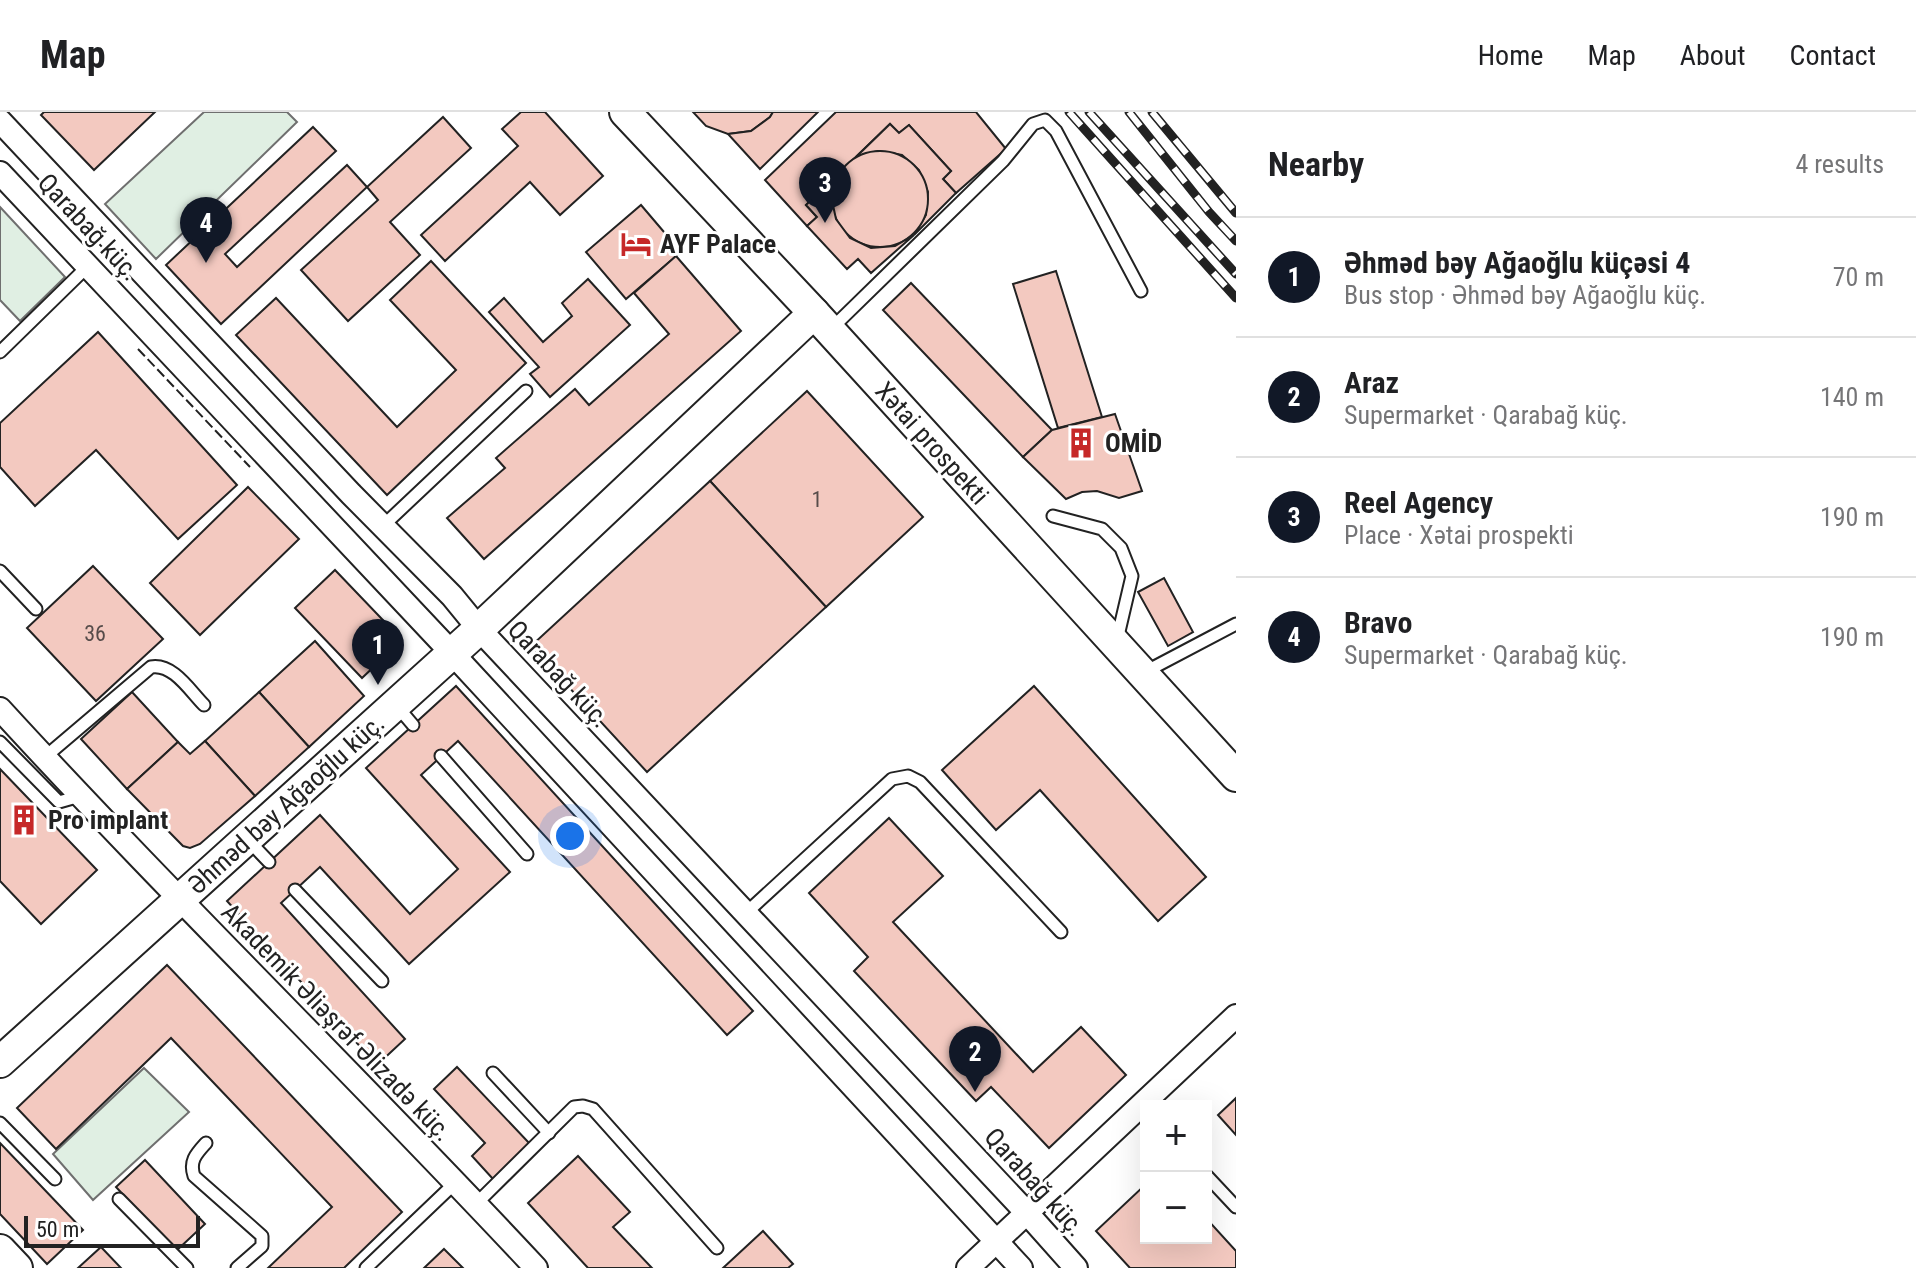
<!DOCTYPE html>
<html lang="en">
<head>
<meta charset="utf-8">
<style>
	:root { --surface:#fff; --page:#f2f2f2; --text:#202124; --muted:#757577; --line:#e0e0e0; --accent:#111827 }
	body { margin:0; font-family:"Roboto Condensed",sans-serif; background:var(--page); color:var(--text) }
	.controls { position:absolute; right:24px; bottom:24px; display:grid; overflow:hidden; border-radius:0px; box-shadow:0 8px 32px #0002 }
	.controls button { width:72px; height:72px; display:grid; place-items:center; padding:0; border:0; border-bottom:2px solid var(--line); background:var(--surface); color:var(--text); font:40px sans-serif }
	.scale { position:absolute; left:24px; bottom:20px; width:176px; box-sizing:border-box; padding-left:8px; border:4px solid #222; border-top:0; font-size:22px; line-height:28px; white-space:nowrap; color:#222; -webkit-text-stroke:6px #fff; paint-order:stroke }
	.you { position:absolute; left:570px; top:724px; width:28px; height:28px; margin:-20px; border:6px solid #fff; border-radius:50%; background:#1a73e8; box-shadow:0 0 0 12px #1a73e833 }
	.badge { display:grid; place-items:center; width:52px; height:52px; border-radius:50%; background:var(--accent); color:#fff; font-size:26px; font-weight:700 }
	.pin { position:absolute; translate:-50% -66px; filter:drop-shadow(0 2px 4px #0008) }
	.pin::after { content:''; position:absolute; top:42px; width:28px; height:24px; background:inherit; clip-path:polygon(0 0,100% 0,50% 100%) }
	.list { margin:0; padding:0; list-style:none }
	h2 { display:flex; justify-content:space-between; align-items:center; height:104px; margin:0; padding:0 32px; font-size:34px }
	h2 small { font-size:26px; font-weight:400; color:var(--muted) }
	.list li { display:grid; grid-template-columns:52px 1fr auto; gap:24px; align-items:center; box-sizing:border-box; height:120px; padding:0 32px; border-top:2px solid var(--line) }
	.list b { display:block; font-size:30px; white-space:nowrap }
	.list p { margin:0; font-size:26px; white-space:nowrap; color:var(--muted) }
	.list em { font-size:26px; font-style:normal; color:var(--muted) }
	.map { position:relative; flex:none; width:1236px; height:1156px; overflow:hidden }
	header { display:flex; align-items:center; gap:48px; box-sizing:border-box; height:112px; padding:0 40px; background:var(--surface); border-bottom:2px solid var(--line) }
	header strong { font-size:38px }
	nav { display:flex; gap:44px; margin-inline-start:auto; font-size:28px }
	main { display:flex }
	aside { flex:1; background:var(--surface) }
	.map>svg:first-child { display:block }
</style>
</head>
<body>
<header>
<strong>Map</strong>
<nav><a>Home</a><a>Map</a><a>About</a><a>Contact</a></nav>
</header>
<main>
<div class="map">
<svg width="1236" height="1156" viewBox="0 0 1236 1156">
	<rect width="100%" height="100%" fill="#fff"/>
	<g fill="#e0efe3" stroke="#6f6f6f" stroke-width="2">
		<polygon points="204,0 287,0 297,10 156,147 105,92"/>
		<polygon points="0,95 65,165 20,209 0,188"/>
		<polygon points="144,956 189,1000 93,1088 53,1042"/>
	</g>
	<g fill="#f3c9c0" stroke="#222" stroke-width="2">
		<polygon points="44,0 155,0 94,58 41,3"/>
		<polygon points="521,0 545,0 603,64 560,103 530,70 445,149 421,123 518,34 502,17"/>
		<polygon points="693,0 773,0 770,5 751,19 728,22 706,14"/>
		<polygon points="773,0 818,0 760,57 728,22 751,19 770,5"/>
		<polygon points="836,0 976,0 1006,37 956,81 943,67 951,59 909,13 899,21 890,12 806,93 817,105 807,114 765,68"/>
		<polygon points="443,5 471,36 390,110 420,143 348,209 301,158 378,88 367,75"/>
		<polygon points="890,12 899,21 909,13 951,59 943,67 956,81 914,123 926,103 928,80 919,58 902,43 878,39 856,45"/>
		<polygon points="313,15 336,39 225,142 237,155 347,53 367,75 221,212 166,153"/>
		<circle cx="880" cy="87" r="48"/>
		<polygon points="839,61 831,84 836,107 850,126 871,136 895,134 914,123 871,161 858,147 847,157 807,114 817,105 806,93"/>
		<polygon points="641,93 681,140 626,187 586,140"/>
		<polygon points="676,144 741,219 484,447 447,406 505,356 496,346 575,277 589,293 669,222 634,181"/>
		<polygon points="431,149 526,251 387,383 236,223 276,186 397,315 456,258 390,188"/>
		<polygon points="1056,159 1102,305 1058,316 1013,172"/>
		<polygon points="588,167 630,213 550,285 530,262 539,255 489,200 504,186 543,230 572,204 562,191"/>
		<polygon points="911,171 1052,318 1023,345 883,198"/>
		<polygon points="98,220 237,373 178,427 96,338 35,394 0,355 0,311"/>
		<polygon points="807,279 923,405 826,495 710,369"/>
		<polygon points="1115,302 1142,379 1119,386 1097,379 1082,380 1066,387 1023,345 1052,318"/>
		<polygon points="710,369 826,495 647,660 531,534"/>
		<polygon points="248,375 299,427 200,523 150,471"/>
		<polygon points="93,454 163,527 96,589 27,516"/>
		<polygon points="335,458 402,528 362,566 295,496"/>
		<polygon points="1164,466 1193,520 1168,534 1138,480"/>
		<polygon points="315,529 364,584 309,635 259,580"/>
		<polygon points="456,574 753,899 727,923 458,629 421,663 510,760 409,852 320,755 281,791 405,927 377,953 227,789 320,703 410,802 458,757 366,656"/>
		<polygon points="1034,574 1206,765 1158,809 1040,678 996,718 942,658"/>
		<polygon points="132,580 178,630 127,677 81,627"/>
		<polygon points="259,580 309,635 255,684 205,629"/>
		<polygon points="205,629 255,684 200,732 190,736 183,734 127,677 178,630 190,642"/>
		<polygon points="0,657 97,758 41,812 0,769"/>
		<polygon points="889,706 943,764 893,810 1033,960 1081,915 1126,963 1049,1036 991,975 976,989 854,859 868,845 809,781"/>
		<polygon points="167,853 402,1100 344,1156 268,1156 332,1095 171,926 56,1037 17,996"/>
		<polygon points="457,955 530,1032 493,1067 472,1044 485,1031 434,977"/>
		<polygon points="1236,986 1236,1023 1218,1003"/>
		<polygon points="0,1031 83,1118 47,1152 0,1102"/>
		<polygon points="578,1044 630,1100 613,1115 652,1156 588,1156 528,1091"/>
		<polygon points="145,1048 205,1112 176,1139 116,1075"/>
		<polygon points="1146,1072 1146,1126 1206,1126 1206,1106 1236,1139 1236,1156 1130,1156 1096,1119"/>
		<polygon points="763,1119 793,1152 788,1156 723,1156"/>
		<polygon points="101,1135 121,1156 78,1156"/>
		<polygon points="444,1137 463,1156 424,1156"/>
	</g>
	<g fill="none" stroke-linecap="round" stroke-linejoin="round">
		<g stroke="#222" stroke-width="15">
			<g id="lane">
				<polyline points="830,218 1003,49 1033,12 1045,8 1056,19 1141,179"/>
				<polyline points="0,240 88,154"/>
				<polyline points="1053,404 1102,417 1121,436 1132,464 1117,528"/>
				<polyline points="384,413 526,279"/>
				<polyline points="0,459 36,497"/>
				<polyline points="1143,561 1236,512"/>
				<polyline points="396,593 413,613"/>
				<polyline points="0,630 59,690 80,684"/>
				<polyline points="441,644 527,742"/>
				<path d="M 45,645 L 151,555 C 173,551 190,579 204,593"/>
				<polyline points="248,728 269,750"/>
				<polyline points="295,778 382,869"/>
				<polyline points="746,801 892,667 908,664 920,670 1061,820"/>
				<polyline points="493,961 549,1021"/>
				<polyline points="0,1011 55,1067"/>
				<path d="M 206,1031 C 196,1042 189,1049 194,1064 L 262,1124 L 262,1134 L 237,1156"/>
				<polyline points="1206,1063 1236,1095"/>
				<polyline points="119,1087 187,1156"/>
				<polyline points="476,1092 574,995 583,994 593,997 717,1136"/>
				<polyline points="366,1156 455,1071"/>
			</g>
		</g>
		<g stroke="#222" stroke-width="26">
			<g id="street">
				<polyline points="0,9 351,382 452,484 479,517 1027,1101 1076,1156"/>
				<polyline points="0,61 452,541 1021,1156"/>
				<path d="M 0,597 C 174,787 360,967 536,1156"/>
				<polyline points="968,1156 1236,904"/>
			</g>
		</g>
		<g stroke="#222" stroke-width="34">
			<g id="secondary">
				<polyline points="625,0 814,201 1236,664"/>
				<polyline points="0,950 479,517 814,201"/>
				<polyline points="0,1138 17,1156"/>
			</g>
		</g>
		<use href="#lane" stroke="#fff" stroke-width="11"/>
		<use href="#street" stroke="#fff" stroke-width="22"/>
		<use href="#secondary" stroke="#fff" stroke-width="30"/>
		<g stroke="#222" stroke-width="9">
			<g id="rail">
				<polyline points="1069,0 1236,186"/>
				<polyline points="1089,0 1236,162"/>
				<polyline points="1129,0 1209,100 1236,129"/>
				<polyline points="1152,0 1236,101"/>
			</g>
		</g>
		<use href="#rail" stroke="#fff" stroke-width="6" stroke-dasharray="18" stroke-linecap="butt"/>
		<polyline stroke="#222" stroke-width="2" stroke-dasharray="10 4" stroke-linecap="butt" points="138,237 250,355"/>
	</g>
	<defs>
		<g id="hotel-bare" transform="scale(2.4)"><path d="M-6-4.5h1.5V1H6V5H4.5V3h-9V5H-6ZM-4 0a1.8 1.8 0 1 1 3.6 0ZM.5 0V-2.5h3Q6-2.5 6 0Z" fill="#c62828" stroke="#fff" stroke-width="2.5" paint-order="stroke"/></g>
		<g id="building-bare" transform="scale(2.4)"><path d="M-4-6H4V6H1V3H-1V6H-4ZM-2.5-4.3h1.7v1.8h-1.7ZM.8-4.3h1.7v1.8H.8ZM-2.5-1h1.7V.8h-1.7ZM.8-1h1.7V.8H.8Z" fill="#c62828" stroke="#fff" stroke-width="2.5" paint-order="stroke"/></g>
	</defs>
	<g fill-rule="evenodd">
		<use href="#hotel-bare" x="636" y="132"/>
		<use href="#building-bare" x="1081" y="331"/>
		<use href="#building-bare" x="24" y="708"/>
	</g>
	<g text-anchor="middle" stroke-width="6" stroke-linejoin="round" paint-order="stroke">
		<g font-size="22" fill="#564c4a">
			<text x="817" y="395">1</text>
			<text x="95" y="529">36</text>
		</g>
		<g font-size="26" fill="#222" stroke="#fff">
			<text transform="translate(89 115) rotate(47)" y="9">Qarabağ küç.</text>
			<text transform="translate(932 331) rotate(48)" y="9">Xətai prospekti</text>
			<text transform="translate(559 562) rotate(47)" y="9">Qarabağ küç.</text>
			<text transform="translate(286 692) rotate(-42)" y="9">Əhməd bəy Ağaoğlu küç.</text>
			<text transform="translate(337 910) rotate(46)" y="9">Akademik Əliəşrəf Əlizadə küç.</text>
			<text transform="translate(1035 1070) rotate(48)" y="9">Qarabağ küç.</text>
		</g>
		<g font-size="26" font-weight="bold" fill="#222" stroke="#fff" text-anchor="start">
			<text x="660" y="141">AYF Palace</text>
			<text x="1105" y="340">OMİD</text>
			<text x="48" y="717">Pro implant</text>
		</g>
	</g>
</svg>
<div class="controls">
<button>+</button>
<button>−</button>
</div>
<div class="scale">50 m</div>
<div class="you"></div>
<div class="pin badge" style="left:378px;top:573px">1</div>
<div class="pin badge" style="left:975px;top:980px">2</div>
<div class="pin badge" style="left:825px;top:111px">3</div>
<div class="pin badge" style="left:206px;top:151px">4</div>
</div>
<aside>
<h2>Nearby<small>4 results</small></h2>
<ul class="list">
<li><span class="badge">1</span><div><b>Əhməd bəy Ağaoğlu küçəsi 4</b><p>Bus stop · Əhməd bəy Ağaoğlu küç.</p></div><em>70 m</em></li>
<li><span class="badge">2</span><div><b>Araz</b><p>Supermarket · Qarabağ küç.</p></div><em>140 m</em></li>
<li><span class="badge">3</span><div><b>Reel Agency</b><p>Place · Xətai prospekti</p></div><em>190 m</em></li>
<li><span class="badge">4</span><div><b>Bravo</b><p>Supermarket · Qarabağ küç.</p></div><em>190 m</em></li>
</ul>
</aside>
</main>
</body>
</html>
